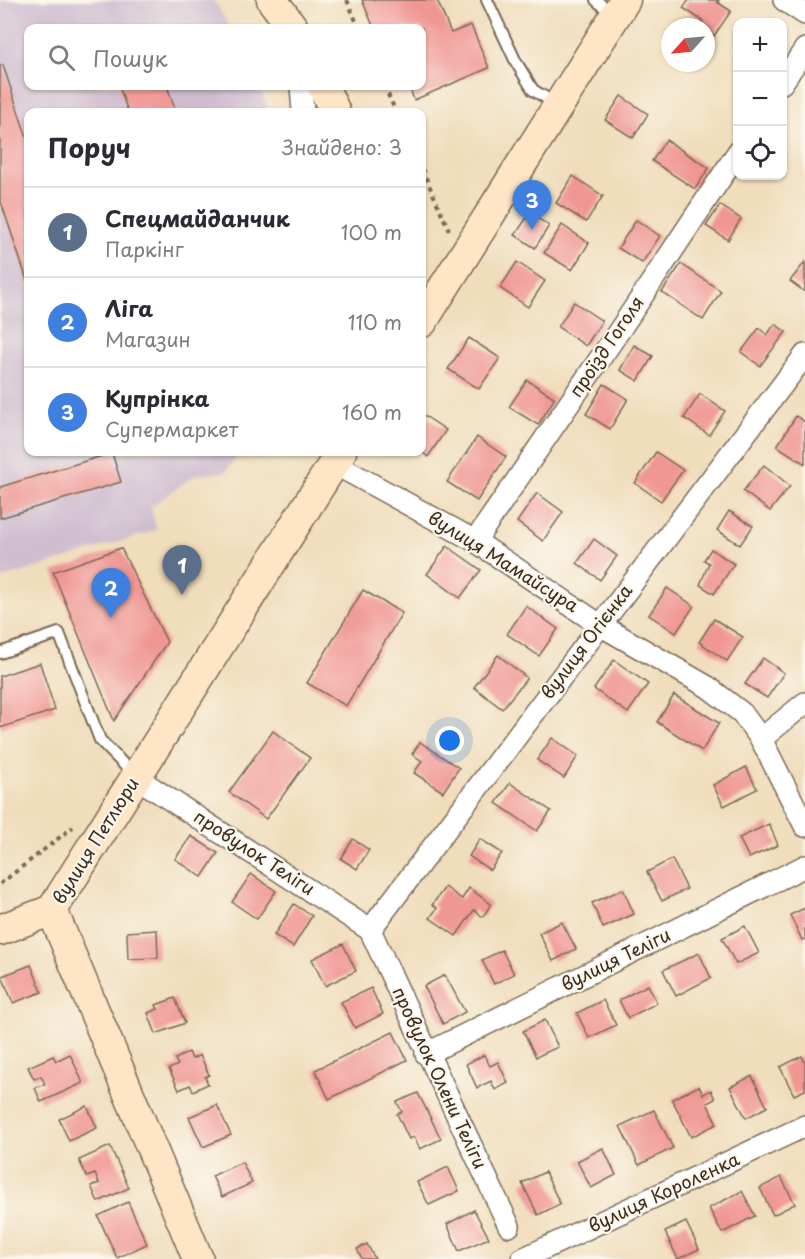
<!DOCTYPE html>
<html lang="uk">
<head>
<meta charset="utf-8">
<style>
	:root { --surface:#fff; --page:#f2f2f3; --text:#2b2b33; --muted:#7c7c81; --line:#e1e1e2; --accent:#c8321e }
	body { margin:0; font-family:"Playpen Sans",sans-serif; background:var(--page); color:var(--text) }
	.controls { position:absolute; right:18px; top:18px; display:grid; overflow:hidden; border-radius:12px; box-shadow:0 2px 4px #0004 }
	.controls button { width:54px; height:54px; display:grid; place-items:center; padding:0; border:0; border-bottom:2px solid var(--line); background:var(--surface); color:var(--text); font:30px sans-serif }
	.compass { position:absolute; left:661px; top:18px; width:54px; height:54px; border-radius:50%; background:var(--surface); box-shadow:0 2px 4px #0004; rotate:243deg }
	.you { position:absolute; left:450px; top:741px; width:21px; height:21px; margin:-15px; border:4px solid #fff; border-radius:50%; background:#1a73e8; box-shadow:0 0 0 9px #1a73e833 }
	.badge { display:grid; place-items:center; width:39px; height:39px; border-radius:50%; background:var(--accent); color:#fff; font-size:20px; font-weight:700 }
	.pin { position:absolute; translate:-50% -50px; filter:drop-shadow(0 2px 3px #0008) }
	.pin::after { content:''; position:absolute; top:32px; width:21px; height:18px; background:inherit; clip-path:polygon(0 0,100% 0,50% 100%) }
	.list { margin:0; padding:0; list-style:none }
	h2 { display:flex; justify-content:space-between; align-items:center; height:78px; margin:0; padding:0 24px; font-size:26px }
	h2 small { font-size:20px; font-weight:400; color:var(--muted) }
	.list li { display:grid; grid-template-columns:39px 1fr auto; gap:18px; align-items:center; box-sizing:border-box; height:90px; padding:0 24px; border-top:2px solid var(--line) }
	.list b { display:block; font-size:22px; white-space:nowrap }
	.list p { margin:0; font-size:20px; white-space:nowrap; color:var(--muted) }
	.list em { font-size:20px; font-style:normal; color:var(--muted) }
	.icon { flex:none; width:33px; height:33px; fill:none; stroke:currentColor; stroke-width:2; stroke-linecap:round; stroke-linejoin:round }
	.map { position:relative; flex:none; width:805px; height:1259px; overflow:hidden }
	.search { position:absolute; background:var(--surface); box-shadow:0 2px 4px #0004; left:24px; top:24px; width:402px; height:66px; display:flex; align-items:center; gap:15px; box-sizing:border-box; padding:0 21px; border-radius:12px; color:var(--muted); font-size:22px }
	.panel { position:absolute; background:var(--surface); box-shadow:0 2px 4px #0004; left:24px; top:108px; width:402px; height:348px; border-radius:12px }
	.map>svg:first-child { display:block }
</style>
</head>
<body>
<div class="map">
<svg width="805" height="1259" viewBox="0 0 805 1259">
	<rect width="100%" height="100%" fill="#fbf7ec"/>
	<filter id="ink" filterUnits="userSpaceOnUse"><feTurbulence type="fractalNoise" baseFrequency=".0167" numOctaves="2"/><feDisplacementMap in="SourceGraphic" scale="12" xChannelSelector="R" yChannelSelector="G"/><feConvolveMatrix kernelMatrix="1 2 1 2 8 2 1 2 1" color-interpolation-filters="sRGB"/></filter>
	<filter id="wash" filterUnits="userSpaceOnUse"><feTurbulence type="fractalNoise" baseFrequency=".008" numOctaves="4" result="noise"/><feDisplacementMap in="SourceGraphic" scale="24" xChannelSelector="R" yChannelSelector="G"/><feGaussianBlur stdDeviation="1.35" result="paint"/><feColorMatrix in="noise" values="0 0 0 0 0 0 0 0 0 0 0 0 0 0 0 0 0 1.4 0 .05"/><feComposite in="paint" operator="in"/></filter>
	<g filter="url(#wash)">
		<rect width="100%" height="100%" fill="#f0ddbc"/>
		<polygon fill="#cfbdd0" points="0,0 214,0 230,28 28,28 28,86 259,86 269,112 28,112 28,452 241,452 225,472 195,475 151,507 157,530 0,579"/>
		<g id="blocks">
			<g fill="#f09794">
				<polygon points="362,0 437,0 451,33 471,25 489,68 414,100 409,86 422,86 422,28 374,28"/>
				<polygon points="689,0 719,0 717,2 731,11 714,36 706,31 706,27 699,27 703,21 683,8"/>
				<polygon points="3,65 28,141 28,283 0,199 0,66"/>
				<polygon points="119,86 167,86 176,112 128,112"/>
				<polygon points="621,96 648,114 633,138 605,120"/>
				<polygon points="666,140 709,168 695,189 652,161"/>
				<polygon points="573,176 603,196 586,222 556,203"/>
				<polygon points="720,205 741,219 728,240 706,226"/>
				<polygon points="530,213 549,226 535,248 515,235"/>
				<polygon points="636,220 660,236 642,263 618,248"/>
				<polygon points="562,225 589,243 572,270 544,253"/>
				<polygon points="517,262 545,281 528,307 500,288"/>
				<polygon points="805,262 805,292 790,281"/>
				<polygon points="681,264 721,291 703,320 662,292"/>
				<polygon points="574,302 602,321 586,346 558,327"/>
				<polygon points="775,324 786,332 760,366 741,352 759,328 767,335"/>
				<polygon points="469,338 500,358 479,389 448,369"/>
				<polygon points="634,345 653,356 638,381 620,370"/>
				<polygon points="527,380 555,398 538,425 509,407"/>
				<polygon points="604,384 628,399 610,429 586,414"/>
				<polygon points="700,394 725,411 709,435 684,418"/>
				<polygon points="422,414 446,430 428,457 422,452"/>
				<polygon points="796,416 805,422 805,464 777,446"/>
				<polygon points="477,437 506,457 477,501 447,482"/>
				<polygon points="656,452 683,470 661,501 635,483"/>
				<polygon points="112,453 121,482 0,518 0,487"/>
				<polygon points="764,465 790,486 770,511 743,491"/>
				<polygon points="537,493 563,512 543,541 517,522"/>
				<polygon points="729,511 753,526 740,545 717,530"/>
				<polygon points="594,539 617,556 600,580 577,563"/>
				<polygon points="447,546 481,570 460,598 427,574"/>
				<polygon points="121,548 167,642 114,721 53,572"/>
				<polygon points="711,549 734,564 714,594 700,585 709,563 704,560"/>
				<polygon points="667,588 694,606 676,633 649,615"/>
				<polygon points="363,590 402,613 346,706 307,683"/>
				<polygon points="526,606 558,629 539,656 507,634"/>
				<polygon points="714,619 743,637 727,661 699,642"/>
				<polygon points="498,655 527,678 502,709 474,687"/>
				<polygon points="763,658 784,673 767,698 745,684"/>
				<polygon points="614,660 648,684 628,713 594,689"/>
				<polygon points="40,663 55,710 0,728 0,676"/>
				<polygon points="674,695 719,723 702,751 657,722"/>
				<polygon points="273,731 310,758 266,819 229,792"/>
				<polygon points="552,738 578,756 564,778 537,760"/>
				<polygon points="420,742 459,768 443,792 414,773 422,761 412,754"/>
				<polygon points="746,767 757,789 724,806 713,785"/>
				<polygon points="510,783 551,811 537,831 496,803"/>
				<polygon points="769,824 778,845 749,858 739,838"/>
				<polygon points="191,836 218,853 202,877 175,859"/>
				<polygon points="353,839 369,850 357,869 341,859"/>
				<polygon points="480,839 502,853 490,870 469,856"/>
				<polygon points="672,859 687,889 662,901 647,872"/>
				<polygon points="251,874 276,891 257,919 232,902"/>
				<polygon points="445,887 462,899 469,888 491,904 483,917 474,910 456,936 430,918 437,908 432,905"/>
				<polygon points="623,889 634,914 603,928 592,903"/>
				<polygon points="294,904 312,916 293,947 274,935"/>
				<polygon points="805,908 805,939 802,940 790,915"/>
				<polygon points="562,922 576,949 553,961 539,933"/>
				<polygon points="745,926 759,953 736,964 722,938"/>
				<polygon points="157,930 158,958 128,959 127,932"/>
				<polygon points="343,944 356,971 325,986 312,959"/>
				<polygon points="502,950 514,974 494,984 482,960"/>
				<polygon points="699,953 711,978 676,996 663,970"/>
				<polygon points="31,965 42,992 13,1003 2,976"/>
				<polygon points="445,975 465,1012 443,1024 424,986"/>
				<polygon points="648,985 657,1003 628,1018 619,1000"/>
				<polygon points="371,988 383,1014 355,1028 341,1002"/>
				<polygon points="175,998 185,1023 156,1034 148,1013 158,1009 156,1005"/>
				<polygon points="603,1000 616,1025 589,1038 577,1013"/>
				<polygon points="545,1020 558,1047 536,1057 523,1031"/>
				<polygon points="393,1032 407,1060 329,1099 315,1070"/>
				<polygon points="189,1052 192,1059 200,1055 209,1075 205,1077 208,1084 193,1091 190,1085 179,1090 169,1069 178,1065 175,1059"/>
				<polygon points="70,1054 83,1083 41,1102 35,1088 45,1084 41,1076 34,1079 28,1067 53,1056 56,1061"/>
				<polygon points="484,1055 490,1066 498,1062 508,1083 495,1090 491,1081 477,1088 466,1064"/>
				<polygon points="802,1056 805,1063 805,1090 794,1095 780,1067"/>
				<polygon points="752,1076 767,1107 746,1118 730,1087"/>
				<polygon points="699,1086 703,1094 711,1090 715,1099 707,1103 717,1124 691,1137 672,1099"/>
				<polygon points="418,1093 441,1139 420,1149 414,1137 409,1139 397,1114 402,1112 397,1102"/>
				<polygon points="217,1105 231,1135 203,1147 189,1117"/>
				<polygon points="87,1106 97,1128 69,1141 59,1119"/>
				<polygon points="654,1110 673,1148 639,1165 620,1126"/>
				<polygon points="110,1146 129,1188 98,1202 91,1186 99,1183 95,1174 87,1177 79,1160"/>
				<polygon points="603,1148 616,1175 591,1188 577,1161"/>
				<polygon points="242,1162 252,1183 222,1197 212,1176"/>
				<polygon points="448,1167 459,1191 429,1205 417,1182"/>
				<polygon points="545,1172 560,1204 538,1215 522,1183"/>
				<polygon points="781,1177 795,1204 773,1215 760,1188"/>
				<polygon points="742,1191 755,1216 722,1233 709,1208"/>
				<polygon points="128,1202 147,1244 117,1258 98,1216"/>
				<polygon points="474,1210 489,1238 459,1251 447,1224"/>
				<polygon points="686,1222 699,1249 678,1259 665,1232"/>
				<polygon points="367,1244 375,1259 362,1259 357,1249"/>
			</g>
		</g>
	</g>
	<g filter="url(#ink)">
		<use href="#blocks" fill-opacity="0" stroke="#7a6955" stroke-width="1.5"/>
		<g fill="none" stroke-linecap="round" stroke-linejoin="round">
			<g stroke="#7a6955" stroke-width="14">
				<g id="lane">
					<polyline points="487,0 516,62 533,90 558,105"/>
					<polyline points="596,0 612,14"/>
					<polyline points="0,653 59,633 100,740 134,775"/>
				</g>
			</g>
			<g stroke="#7a6955" stroke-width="24">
				<g id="street">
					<polyline points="784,0 805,14"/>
					<polyline points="782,83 805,49"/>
					<polyline points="301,86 303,112"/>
					<polyline points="336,452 333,463 475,541 600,625 708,687 742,713 761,739 805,826"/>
					<polyline points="475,541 621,328 738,152"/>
					<polyline points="761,739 805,703"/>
					<polyline points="137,778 370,930"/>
					<polyline points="370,930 805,355"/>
					<polyline points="370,930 509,1226"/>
					<polyline points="426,1054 805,866"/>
					<polyline points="522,1259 805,1126"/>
				</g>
			</g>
			<g stroke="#7a6955" stroke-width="33">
				<g id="secondary">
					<polyline points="272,0 293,28"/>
					<polyline points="323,86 335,112"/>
					<polyline points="422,322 625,0"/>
					<polyline points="52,910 341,452"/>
					<polyline points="52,910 198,1259"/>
					<polyline points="0,930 52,910"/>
				</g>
			</g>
			<g stroke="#7a6955" stroke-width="4" stroke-dasharray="4.5 4.5" stroke-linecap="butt">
				<polyline points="347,0 359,28"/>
				<polyline points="384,86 396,112"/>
				<polyline points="422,169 449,230"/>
				<polyline points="0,884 73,827"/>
			</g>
			<use href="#lane" stroke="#fff" stroke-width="10"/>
			<use href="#street" stroke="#fff" stroke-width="21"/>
			<use href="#secondary" stroke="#fde5c5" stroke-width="30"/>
		</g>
	</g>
	<g text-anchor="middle" stroke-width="4.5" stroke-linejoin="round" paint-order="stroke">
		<g font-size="18" fill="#3b2a1e" stroke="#fbf7ec">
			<text transform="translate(607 347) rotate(-56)" y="6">проїзд Гоголя</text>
			<text transform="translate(503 562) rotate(32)" y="6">вулиця Мамайсура</text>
			<text transform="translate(587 642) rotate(-53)" y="6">вулиця Огієнка</text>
			<text transform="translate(96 841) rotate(-58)" y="6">вулиця Петлюри</text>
			<text transform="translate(254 853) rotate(33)" y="6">провулок Теліги</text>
			<text transform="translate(616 960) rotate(-26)" y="6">вулиця Теліги</text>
			<text transform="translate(439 1078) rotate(65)" y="6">провулок Олени Теліги</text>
			<text transform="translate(664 1193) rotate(-25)" y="6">вулиця Короленка</text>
		</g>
	</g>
</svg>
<div class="controls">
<button>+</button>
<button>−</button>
<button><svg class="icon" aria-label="locate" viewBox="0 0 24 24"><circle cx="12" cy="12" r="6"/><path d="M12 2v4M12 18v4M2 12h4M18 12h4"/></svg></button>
</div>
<svg class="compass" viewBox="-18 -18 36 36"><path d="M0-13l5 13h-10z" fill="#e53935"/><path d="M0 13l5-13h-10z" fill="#7c7c81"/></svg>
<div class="you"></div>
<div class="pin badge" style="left:182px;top:595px;background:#5c6f8a">1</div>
<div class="pin badge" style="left:111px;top:618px;background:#3f7fe0">2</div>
<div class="pin badge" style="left:532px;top:230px;background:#3f7fe0">3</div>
<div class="search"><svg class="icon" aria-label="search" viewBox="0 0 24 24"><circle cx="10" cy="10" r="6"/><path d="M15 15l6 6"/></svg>Пошук</div>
<section class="panel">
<h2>Поруч<small>Знайдено: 3</small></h2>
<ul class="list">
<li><span class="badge" style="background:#5c6f8a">1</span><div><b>Спецмайданчик</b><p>Паркінг</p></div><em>100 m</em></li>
<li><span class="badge" style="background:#3f7fe0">2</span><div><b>Ліга</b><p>Магазин</p></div><em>110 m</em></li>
<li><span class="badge" style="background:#3f7fe0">3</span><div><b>Купрінка</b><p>Супермаркет</p></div><em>160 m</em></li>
</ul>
</section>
</div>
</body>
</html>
